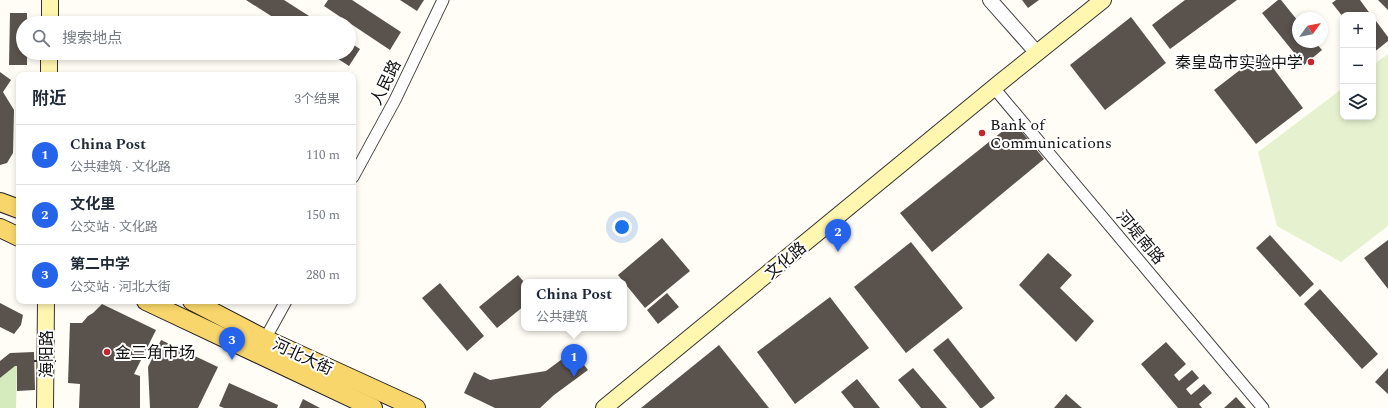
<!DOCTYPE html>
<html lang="zh">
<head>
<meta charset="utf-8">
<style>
	:root { --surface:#fff; --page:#f2f2f3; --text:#1f2937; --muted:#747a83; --line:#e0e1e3; --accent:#2563eb }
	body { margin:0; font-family:Spectral,"Noto Sans SC",serif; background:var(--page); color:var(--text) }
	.controls { position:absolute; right:12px; top:12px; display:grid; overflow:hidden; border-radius:8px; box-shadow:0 2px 6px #0003 }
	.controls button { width:36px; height:36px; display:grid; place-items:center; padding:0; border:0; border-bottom:1px solid var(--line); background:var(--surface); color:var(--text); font:20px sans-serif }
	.compass { position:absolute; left:1292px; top:12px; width:36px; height:36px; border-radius:50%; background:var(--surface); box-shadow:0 2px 6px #0003; rotate:57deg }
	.you { position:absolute; left:622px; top:227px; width:14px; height:14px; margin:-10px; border:3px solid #fff; border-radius:50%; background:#1a73e8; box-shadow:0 0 0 6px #1a73e833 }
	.badge { display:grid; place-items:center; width:26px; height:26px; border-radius:50%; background:var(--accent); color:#fff; font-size:13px; font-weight:700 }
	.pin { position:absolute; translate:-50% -33px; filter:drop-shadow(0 1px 2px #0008) }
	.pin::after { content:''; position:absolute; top:21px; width:14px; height:12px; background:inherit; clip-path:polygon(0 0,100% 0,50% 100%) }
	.popup { position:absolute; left:521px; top:279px; width:106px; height:52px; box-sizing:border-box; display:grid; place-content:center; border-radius:8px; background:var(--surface); filter:drop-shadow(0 1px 3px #0005); font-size:13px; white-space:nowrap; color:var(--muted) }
	.popup b { font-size:15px; color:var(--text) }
	.popup::after { content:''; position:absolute; left:50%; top:100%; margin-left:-8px; border:8px solid transparent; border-top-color:var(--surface) }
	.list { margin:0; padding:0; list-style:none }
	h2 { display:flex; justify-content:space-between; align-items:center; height:52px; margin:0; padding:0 16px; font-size:17px }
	h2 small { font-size:13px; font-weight:400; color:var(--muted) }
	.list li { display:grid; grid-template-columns:26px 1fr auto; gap:12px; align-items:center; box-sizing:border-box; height:60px; padding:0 16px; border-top:1px solid var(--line) }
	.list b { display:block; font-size:15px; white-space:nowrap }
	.list p { margin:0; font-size:13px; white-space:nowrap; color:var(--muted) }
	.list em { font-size:13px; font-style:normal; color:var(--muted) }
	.icon { flex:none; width:22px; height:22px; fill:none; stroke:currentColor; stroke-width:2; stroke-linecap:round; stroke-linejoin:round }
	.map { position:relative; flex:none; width:1388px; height:408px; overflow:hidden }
	.search { position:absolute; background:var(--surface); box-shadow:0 2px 6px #0003; left:16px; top:16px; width:340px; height:44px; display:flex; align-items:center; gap:10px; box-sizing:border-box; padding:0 14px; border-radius:22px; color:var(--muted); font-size:15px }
	.panel { position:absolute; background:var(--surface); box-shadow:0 2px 6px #0003; left:16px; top:72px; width:340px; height:232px; border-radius:8px }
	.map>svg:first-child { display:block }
</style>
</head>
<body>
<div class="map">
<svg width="1388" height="408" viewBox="0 0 1388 408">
	<rect width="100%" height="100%" fill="#fffdf5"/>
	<polygon fill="#d5ebbd" points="15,366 17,366 16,408 0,408 0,378"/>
	<polygon fill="#e6f2cf" points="1388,54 1388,226 1341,262 1277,226 1258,152 1343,88 1343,117 1373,117 1373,65"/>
	<g fill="#5a524d">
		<polygon points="246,0 284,0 320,23 282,23"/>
		<polygon points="328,0 352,0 401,32 390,50 324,6"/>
		<polygon points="400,0 424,0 417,11"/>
		<polygon points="1022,0 1039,0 1028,8"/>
		<polygon points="1185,0 1237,0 1170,49 1152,25"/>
		<polygon points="1278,0 1281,0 1298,21 1298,42 1315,42 1322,50 1304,65 1262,13"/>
		<polygon points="1336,0 1360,0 1371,15 1343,15 1343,17 1332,3"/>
		<polygon points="1378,0 1388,0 1388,10"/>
		<polygon points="10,13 27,13 27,23 23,23 23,53 27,53 27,65 9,65"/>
		<polygon points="1131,17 1166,63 1105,110 1070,65"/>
		<polygon points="1373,17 1388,37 1388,41 1373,53"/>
		<polygon points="349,42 360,49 349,66 329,53 349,53"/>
		<polygon points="1262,53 1303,108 1256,144 1214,90"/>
		<polygon points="0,72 11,80 3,92 14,110 13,153 7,163 0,165"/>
		<polygon points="1014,122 1044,159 932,252 900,213"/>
		<polygon points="1270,235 1314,284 1300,297 1256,248"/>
		<polygon points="662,238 690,271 645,308 618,275"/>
		<polygon points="1388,240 1388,289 1364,258"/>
		<polygon points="911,242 963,308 906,353 854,287"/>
		<polygon points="1048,253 1072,275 1060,288 1094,321 1076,342 1019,285"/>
		<polygon points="518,275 524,282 524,306 497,328 479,307"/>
		<polygon points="440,283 484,336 467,351 422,298"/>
		<polygon points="1320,289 1378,354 1362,369 1304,304"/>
		<polygon points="667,293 679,307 658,324 647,310"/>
		<polygon points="830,297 869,348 795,404 757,352"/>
		<polygon points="0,303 23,315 21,325 14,334 0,327"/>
		<polygon points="102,304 156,330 134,374 140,376 140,408 79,408 80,384 68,383 70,323 82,323 88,316 93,313"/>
		<polygon points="948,338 995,398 982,408 980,408 933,350"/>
		<polygon points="161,340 218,367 198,408 150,408 148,367"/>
		<polygon points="1166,342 1186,364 1174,375 1179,381 1192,370 1199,378 1186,389 1191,395 1204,384 1212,393 1199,404 1202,408 1178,408 1141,364"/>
		<polygon points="719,345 769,408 641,408"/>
		<polygon points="573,351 588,370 554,395 540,408 495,408 464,393 474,372 490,380 546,371"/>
		<polygon points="34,352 35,390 17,391 17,366 15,366 0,378 0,361 10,353"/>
		<polygon points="913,368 947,408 921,408 898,380"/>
		<polygon points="1388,368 1388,394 1375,382"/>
		<polygon points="857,379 880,408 854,408 841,392"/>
		<polygon points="229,383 278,405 277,408 224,408 219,406"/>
		<polygon points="1066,394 1082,408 1054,408"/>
		<polygon points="1236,397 1246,408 1224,408"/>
		<polygon points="303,399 320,408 299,408"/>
	</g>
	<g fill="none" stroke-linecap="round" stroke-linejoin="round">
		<g stroke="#444" stroke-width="13">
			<g id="minor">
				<polyline points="994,88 1263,408"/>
				<polyline points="353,177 395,100 443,0"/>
				<polyline points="265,339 286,301"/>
			</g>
		</g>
		<g stroke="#444" stroke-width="16">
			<polyline id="tertiary" points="990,0 1037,53"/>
		</g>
		<g stroke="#333" stroke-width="18">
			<g id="secondary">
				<polyline points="50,23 50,0"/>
				<polyline points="49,75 49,53"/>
				<polyline points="45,408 46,301"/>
				<polyline points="604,408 1002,81 1103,0"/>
			</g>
		</g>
		<g stroke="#222" stroke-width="20">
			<g id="primary">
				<polyline points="0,202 19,209"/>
				<polyline points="0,228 19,237"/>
				<polyline points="146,301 373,408"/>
				<polyline points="192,301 265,339 416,408"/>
			</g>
		</g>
		<use href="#minor" stroke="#fff" stroke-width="11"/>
		<use href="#tertiary" stroke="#fff" stroke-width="14"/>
		<use href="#secondary" stroke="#fff6b0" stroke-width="16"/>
		<use href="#primary" stroke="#f9d66b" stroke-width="18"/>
		<polyline stroke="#333" stroke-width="2" stroke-dasharray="4 2" stroke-linecap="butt" points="34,361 56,361"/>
	</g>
	<g fill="#c4262e" stroke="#fff" stroke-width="1.5">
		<circle cx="1311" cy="62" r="4"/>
		<circle cx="982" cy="133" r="4"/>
		<circle cx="107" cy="352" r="4"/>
	</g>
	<g text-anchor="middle" stroke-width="4" stroke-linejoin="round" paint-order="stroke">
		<g font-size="16" fill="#111" stroke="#fff" text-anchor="start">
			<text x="1303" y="68" text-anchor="end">秦皇岛市实验中学</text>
			<text x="990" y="130">Bank of<tspan x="990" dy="18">Communications</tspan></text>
			<text x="115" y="358">金三角市场</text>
		</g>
		<g font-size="16" fill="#111" stroke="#fff">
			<text transform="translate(385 82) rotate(-64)" y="6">人民路</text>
			<text transform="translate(1141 237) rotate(50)" y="6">河堤南路</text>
			<text transform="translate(785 260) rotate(-40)" y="6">文化路</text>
			<text transform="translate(46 354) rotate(-90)" y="6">海阳路</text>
			<text transform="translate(303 356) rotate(25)" y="6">河北大街</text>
		</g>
	</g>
</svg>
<div class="controls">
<button>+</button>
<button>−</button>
<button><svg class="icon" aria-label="layers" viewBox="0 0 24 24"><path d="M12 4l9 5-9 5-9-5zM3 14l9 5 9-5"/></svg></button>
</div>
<svg class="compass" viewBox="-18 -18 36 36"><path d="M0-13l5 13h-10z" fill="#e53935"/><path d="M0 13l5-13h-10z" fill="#747a83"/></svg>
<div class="you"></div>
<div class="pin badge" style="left:574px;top:377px">1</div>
<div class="popup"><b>China Post</b>公共建筑</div>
<div class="pin badge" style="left:838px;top:252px">2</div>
<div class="pin badge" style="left:232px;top:360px">3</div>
<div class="search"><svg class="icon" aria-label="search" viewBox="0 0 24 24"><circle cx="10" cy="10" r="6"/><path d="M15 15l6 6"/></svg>搜索地点</div>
<section class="panel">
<h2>附近<small>3个结果</small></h2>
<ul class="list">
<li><span class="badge">1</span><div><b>China Post</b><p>公共建筑 · 文化路</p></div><em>110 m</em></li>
<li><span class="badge">2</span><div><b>文化里</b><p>公交站 · 文化路</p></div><em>150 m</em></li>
<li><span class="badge">3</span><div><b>第二中学</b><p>公交站 · 河北大街</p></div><em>280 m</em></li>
</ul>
</section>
</div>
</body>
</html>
